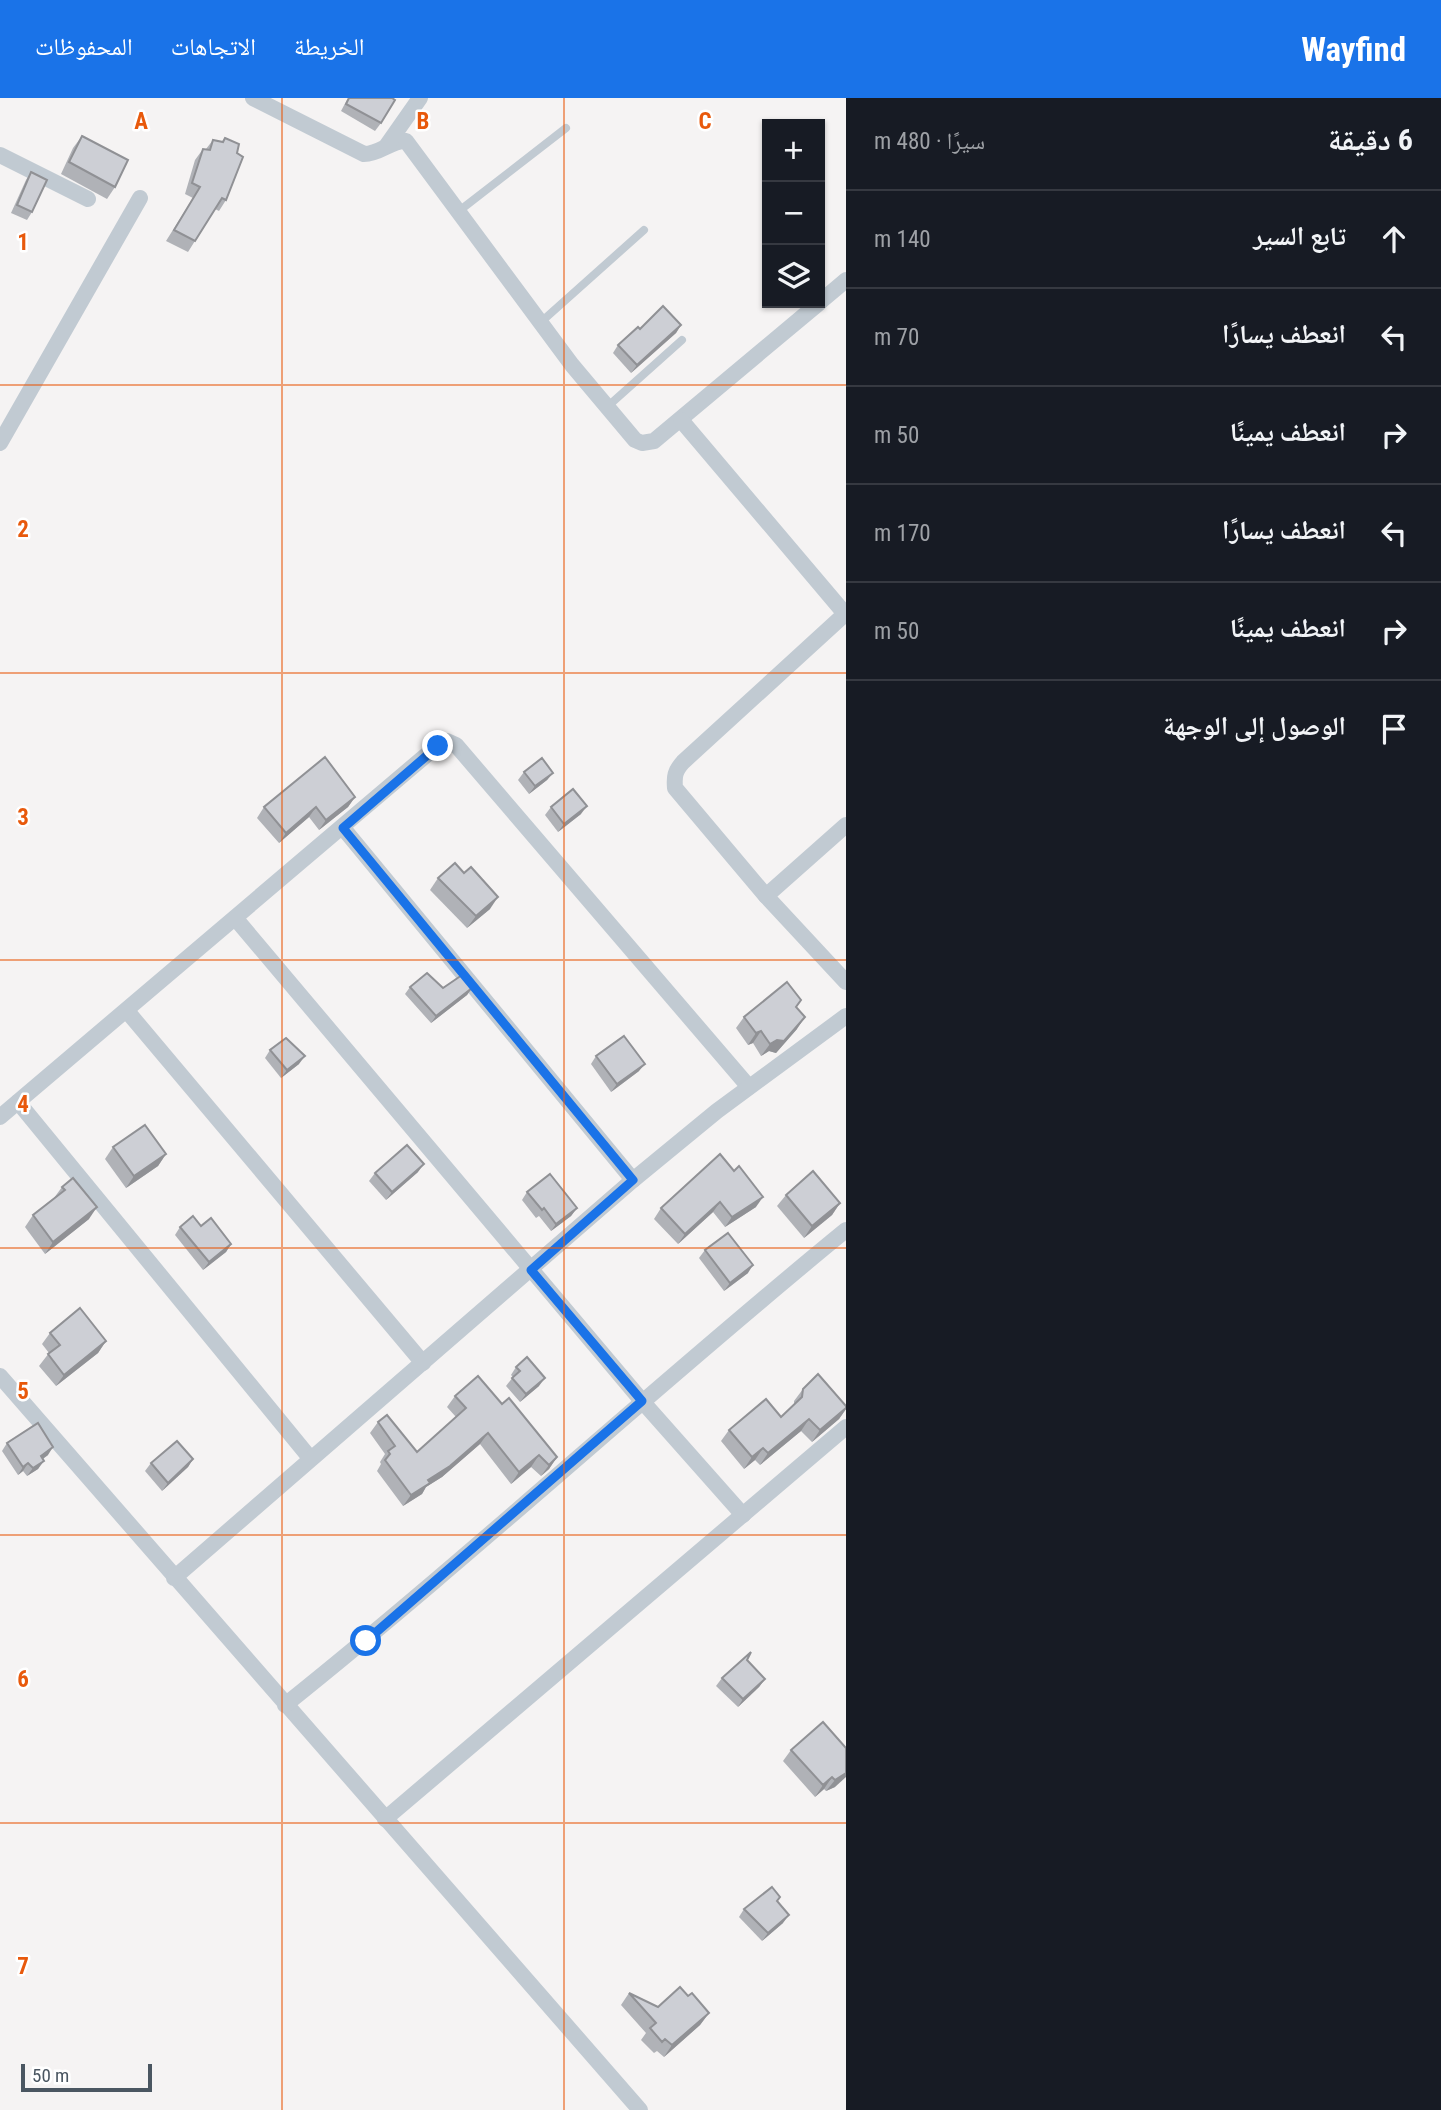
<!DOCTYPE html>
<html lang="ar">
<head>
<meta charset="utf-8">
<style>
	:root { --surface:#171b24; --page:#242831; --text:#f1f3f6; --muted:#9ea1a6; --line:#363941; --accent:#1a73e8 }
	body { margin:0; font-family:"Roboto Condensed","Noto Naskh Arabic",sans-serif; background:var(--page); color:var(--text); direction:rtl }
	.controls { position:absolute; right:21px; top:21px; display:grid; overflow:hidden; border-radius:0px; box-shadow:0 2px 5px #0004 }
	.controls button { width:63px; height:63px; display:grid; place-items:center; padding:0; border:0; border-bottom:2px solid var(--line); background:var(--surface); color:var(--text); font:35px sans-serif }
	.scale { position:absolute; left:21px; bottom:18px; width:131px; box-sizing:border-box; padding-left:7px; border:4px solid #4a5661; border-top:0; font-size:19px; line-height:24px; white-space:nowrap; color:#4a5661; -webkit-text-stroke:5px #fff; paint-order:stroke }
	.stop { position:absolute; width:21px; height:21px; margin:-16px; border:5px solid #1a73e8; border-radius:50%; background:#fff }
	.stop.end { background:#1a73e8; border-color:#fff; box-shadow:0 2px 7px #0008 }
	.list { margin:0; padding:0; list-style:none }
	h2 { display:flex; justify-content:space-between; align-items:center; height:91px; margin:0; padding:0 28px; font-size:30px }
	h2 small { font-size:23px; font-weight:400; color:var(--muted) }
	.list li { display:grid; grid-template-columns:46px 1fr auto; gap:21px; align-items:center; box-sizing:border-box; height:98px; padding:0 28px; border-top:2px solid var(--line) }
	.list b { display:block; font-size:26px; white-space:nowrap }
	.list em { font-size:23px; font-style:normal; color:var(--muted) }
	.icon { flex:none; width:38px; height:38px; fill:none; stroke:currentColor; stroke-width:2; stroke-linecap:round; stroke-linejoin:round }
	.map { position:relative; flex:none; width:846px; height:2012px; overflow:hidden; direction:ltr }
	header { display:flex; align-items:center; gap:42px; box-sizing:border-box; height:98px; padding:0 35px; background:var(--accent); color:#fff }
	header strong { font-size:33px }
	nav { display:flex; gap:38px; margin-inline-start:auto; font-size:24px }
	main { display:flex }
	aside { flex:1; background:var(--surface) }
	.map>svg:first-child { display:block }
</style>
</head>
<body>
<header>
<strong>Wayfind</strong>
<nav><a>الخريطة</a><a>الاتجاهات</a><a>المحفوظات</a></nav>
</header>
<main>
<aside>
<h2>6 دقيقة<small>سيرًا · 480 m</small></h2>
<ul class="list">
<li><svg class="icon" aria-label="ahead" viewBox="0 0 24 24"><path d="M12 20V5M6 11l6-6 6 6"/></svg><div><b>تابع السير</b></div><em>140 m</em></li>
<li><svg class="icon" aria-label="left" viewBox="0 0 24 24"><path d="M17 20v-9H6M10 6l-5 5 5 5"/></svg><div><b>انعطف يسارًا</b></div><em>70 m</em></li>
<li><svg class="icon" aria-label="right" viewBox="0 0 24 24"><path d="M7 20v-9h11M14 6l5 5-5 5"/></svg><div><b>انعطف يمينًا</b></div><em>50 m</em></li>
<li><svg class="icon" aria-label="left" viewBox="0 0 24 24"><path d="M17 20v-9H6M10 6l-5 5 5 5"/></svg><div><b>انعطف يسارًا</b></div><em>170 m</em></li>
<li><svg class="icon" aria-label="right" viewBox="0 0 24 24"><path d="M7 20v-9h11M14 6l5 5-5 5"/></svg><div><b>انعطف يمينًا</b></div><em>50 m</em></li>
<li><svg class="icon" aria-label="arrive" viewBox="0 0 24 24"><path d="M6 21V4h12l-3 4 3 4H6"/></svg><div><b>الوصول إلى الوجهة</b></div></li>
</ul>
</aside>
<div class="map">
<svg width="846" height="2012" viewBox="0 0 846 2012">
	<rect width="100%" height="100%" fill="#f5f3f3"/>
	<g fill="none" stroke-linecap="round" stroke-linejoin="round">
		<g stroke="#c1cad2" stroke-width="8">
			<polyline points="459,113 566,30"/>
			<polyline points="541,224 644,132"/>
			<polyline points="607,309 682,242"/>
		</g>
		<g stroke="#c1cad2" stroke-width="16">
			<path d="M 253,0 L 364,56 C 380,56 392,42 406,43 L 572,267 L 635,342 L 642,345 L 654,343 L 819,205"/>
			<polyline points="387,47 420,0"/>
			<polyline points="0,57 88,101"/>
			<polyline points="820,204 846,182"/>
			<polyline points="681,322 846,517"/>
			<polyline points="0,345 140,100"/>
			<path d="M 845,516 L 683,664 C 675,673 674,678 675,690 L 766,798 L 846,884"/>
			<polyline points="343,730 633,1082"/>
			<polyline points="766,798 846,727"/>
			<polyline points="236,821 642,1303 743,1417"/>
			<polyline points="127,913 423,1265"/>
			<polyline points="18,1004 310,1360"/>
			<polyline points="0,1019 437,648 447,643 456,647 749,989"/>
			<polyline points="0,1278 640,2012"/>
			<polyline points="174,1480 633,1082 717,1013 846,918"/>
			<path d="M 285,1607 C 476,1454 656,1287 846,1132"/>
			<polyline points="385,1721 846,1329"/>
		</g>
	</g>
	<g fill="#b0b2b7">
		<polygon points="348,0 392,0 381,25 375,33 341,13"/>
		<polygon points="82,38 115,89 107,101 61,76 73,50"/>
		<polygon points="225,40 226,102 219,113 215,111 188,154 166,143 193,100 185,96 195,62 203,51 206,51 213,42 222,44"/>
		<polygon points="31,74 32,114 27,122 11,115 26,82"/>
		<polygon points="681,227 676,235 631,275 613,255 618,247 640,231"/>
		<polygon points="524,674 553,675 547,682 529,696 518,682"/>
		<polygon points="355,699 348,709 319,732 309,719 279,745 257,720 264,709"/>
		<polygon points="551,709 581,716 558,734 545,717"/>
		<polygon points="438,780 490,811 467,830 430,792"/>
		<polygon points="410,889 443,890 472,890 467,897 431,925 405,896"/>
		<polygon points="796,909 797,931 776,955 769,953 761,958 753,945 748,947 736,930 744,919"/>
		<polygon points="270,952 299,966 281,980 265,960"/>
		<polygon points="596,958 639,973 611,994 591,966"/>
		<polygon points="113,1049 166,1056 158,1068 126,1090 105,1061"/>
		<polygon points="720,1056 756,1109 725,1129 713,1114 678,1146 654,1121 661,1110"/>
		<polygon points="418,1074 386,1102 369,1083 375,1075"/>
		<polygon points="62,1089 89,1121 45,1156 25,1129 33,1117 54,1100"/>
		<polygon points="527,1094 577,1110 571,1118 551,1133 539,1118 536,1120 522,1102"/>
		<polygon points="786,1097 840,1105 832,1117 804,1140 777,1108"/>
		<polygon points="201,1128 231,1146 226,1154 203,1172 175,1137 180,1129"/>
		<polygon points="705,1152 748,1175 724,1193 699,1160"/>
		<polygon points="50,1235 106,1243 98,1255 56,1288 39,1268 49,1255 42,1246"/>
		<polygon points="516,1269 539,1288 520,1304 506,1288 513,1279 511,1277"/>
		<polygon points="803,1291 846,1311 839,1321 812,1344 801,1333 760,1367 755,1362 744,1371 721,1343 729,1332 781,1319 794,1306 794,1303"/>
		<polygon points="455,1298 502,1306 557,1359 549,1371 541,1378 531,1369 511,1386 480,1346 442,1379 426,1389 422,1396 403,1408 377,1373 381,1366 380,1364 385,1356 370,1335 378,1324 417,1354 456,1319 447,1309"/>
		<polygon points="7,1345 48,1357 43,1361 38,1371 27,1378 23,1373 18,1377 2,1353"/>
		<polygon points="193,1361 188,1369 162,1393 145,1373 151,1365"/>
		<polygon points="747,1562 765,1581 759,1589 738,1609 716,1588 722,1580"/>
		<polygon points="846,1650 835,1689 826,1693 824,1691 815,1699 783,1663 791,1652"/>
		<polygon points="777,1803 783,1825 762,1843 739,1819 744,1811"/>
		<polygon points="629,1895 658,1909 688,1898 709,1915 700,1927 664,1959 657,1953 654,1955 641,1942 646,1935 621,1907"/>
	</g>
	<g fill="#909195">
		<polygon points="681,227 676,235 631,275 637,267"/>
		<polygon points="553,675 547,682 529,696 535,688"/>
		<polygon points="355,699 348,709 319,732 326,722"/>
		<polygon points="587,708 581,716 558,734 564,726"/>
		<polygon points="316,709 309,719 279,745 286,735"/>
		<polygon points="498,799 490,811 467,830 476,818"/>
		<polygon points="472,890 467,897 431,925 436,918"/>
		<polygon points="805,919 797,931 776,955 769,953 761,958 770,946"/>
		<polygon points="761,933 753,945 748,947 756,935"/>
		<polygon points="305,958 299,966 281,980 287,972"/>
		<polygon points="645,966 639,973 611,994 617,986"/>
		<polygon points="166,1056 158,1068 126,1090 134,1078"/>
		<polygon points="424,1066 418,1074 386,1102 392,1094"/>
		<polygon points="763,1099 756,1109 725,1129 732,1119"/>
		<polygon points="720,1104 713,1114 678,1146 685,1136"/>
		<polygon points="840,1105 832,1117 804,1140 812,1128"/>
		<polygon points="97,1109 89,1121 45,1156 53,1144"/>
		<polygon points="577,1110 571,1118 551,1133 556,1126"/>
		<polygon points="231,1146 226,1154 203,1172 209,1164"/>
		<polygon points="753,1167 748,1175 724,1193 730,1185"/>
		<polygon points="106,1243 98,1255 56,1288 64,1277"/>
		<polygon points="545,1280 539,1288 520,1304 526,1296"/>
		<polygon points="846,1311 839,1321 812,1344 820,1332"/>
		<polygon points="809,1321 801,1333 760,1367 768,1355"/>
		<polygon points="488,1335 480,1346 442,1379 426,1389 422,1396 403,1408 411,1397 428,1382"/>
		<polygon points="53,1349 48,1357 35,1366 41,1358"/>
		<polygon points="763,1350 755,1362 744,1371 752,1359"/>
		<polygon points="539,1357 531,1369 511,1386 519,1374"/>
		<polygon points="557,1359 549,1371 541,1378 549,1367"/>
		<polygon points="193,1361 188,1369 162,1393 168,1385"/>
		<polygon points="44,1363 38,1371 27,1378 33,1370"/>
		<polygon points="28,1365 23,1373 18,1377 23,1369"/>
		<polygon points="765,1581 759,1589 738,1609 743,1601"/>
		<polygon points="846,1675 846,1679 835,1689 826,1693 835,1682"/>
		<polygon points="832,1679 824,1691 815,1699 823,1687"/>
		<polygon points="789,1817 783,1825 762,1843 768,1835"/>
		<polygon points="709,1915 700,1927 664,1959 672,1947"/>
	</g>
	<g fill="#cdcfd5" stroke="#909195" stroke-width="2">
		<polygon points="349,0 392,0 395,2 381,25 346,6"/>
		<polygon points="82,38 128,62 115,89 69,64"/>
		<polygon points="225,40 239,46 237,55 243,59 226,102 222,100 195,143 174,132 200,89 192,85 203,51 210,52 213,42 223,44"/>
		<polygon points="31,74 47,82 32,114 17,107"/>
		<polygon points="663,208 681,227 637,267 618,247 638,229 640,231"/>
		<polygon points="325,659 355,699 326,722 316,709 286,735 264,709"/>
		<polygon points="542,660 553,675 535,688 524,674"/>
		<polygon points="573,691 587,708 564,726 551,709"/>
		<polygon points="455,765 464,775 471,769 498,799 476,818 438,780"/>
		<polygon points="427,875 443,890 462,877 472,890 436,918 410,889"/>
		<polygon points="787,884 801,902 796,909 805,919 784,943 777,942 770,946 761,933 756,935 744,919"/>
		<polygon points="624,938 645,966 617,986 596,958"/>
		<polygon points="286,940 305,958 287,972 270,952"/>
		<polygon points="145,1027 166,1056 134,1078 113,1049"/>
		<polygon points="407,1047 424,1066 392,1094 375,1075"/>
		<polygon points="720,1056 734,1073 739,1068 763,1099 732,1119 720,1104 685,1136 661,1110"/>
		<polygon points="813,1073 840,1105 812,1128 786,1097"/>
		<polygon points="550,1076 577,1110 556,1126 544,1110 542,1112 527,1094"/>
		<polygon points="73,1080 97,1109 53,1144 33,1117 65,1092 62,1089"/>
		<polygon points="193,1118 201,1128 211,1120 231,1146 209,1164 180,1129"/>
		<polygon points="728,1135 753,1167 730,1185 705,1152"/>
		<polygon points="80,1210 106,1243 64,1277 48,1256 60,1247 50,1235"/>
		<polygon points="527,1259 545,1280 526,1296 512,1280 520,1273 516,1269"/>
		<polygon points="818,1276 846,1308 846,1310 820,1332 809,1321 768,1355 763,1350 752,1359 729,1332 766,1301 781,1319 802,1299 803,1291"/>
		<polygon points="478,1278 502,1306 509,1300 557,1359 549,1367 539,1357 519,1374 488,1335 450,1368 428,1382 430,1385 411,1397 385,1362 390,1356 388,1353 395,1348 378,1324 387,1317 417,1354 466,1310 455,1298"/>
		<polygon points="38,1325 53,1349 41,1358 44,1363 33,1370 28,1365 23,1369 7,1345"/>
		<polygon points="177,1343 193,1361 168,1385 151,1365"/>
		<polygon points="751,1554 747,1562 765,1581 743,1601 722,1580"/>
		<polygon points="823,1624 846,1650 846,1675 835,1682 832,1679 823,1687 791,1652"/>
		<polygon points="772,1789 780,1799 777,1803 789,1817 768,1835 744,1811"/>
		<polygon points="680,1889 688,1898 692,1895 709,1915 672,1947 665,1941 662,1944 650,1930 656,1925 629,1895 658,1909"/>
	</g>
	<g fill="none" stroke-linecap="round" stroke-linejoin="round">
		<polyline stroke="#1a73e8" stroke-width="9" points="366,1543 642,1303 531,1172 633,1082 343,730 438,648"/>
	</g>
	<path fill="none" stroke="#e8590c" stroke-width="2" stroke-opacity="0.55" d="M 282,0 L 282,2012M 564,0 L 564,2012M 0,287 L 846,287M 0,575 L 846,575M 0,862 L 846,862M 0,1150 L 846,1150M 0,1437 L 846,1437M 0,1725 L 846,1725"/>
	<g font-size="23" text-anchor="middle" font-weight="bold" fill="#e8590c" stroke="#fff" stroke-width="5" stroke-linejoin="round" paint-order="stroke">
		<text x="141" y="31">A</text>
		<text x="423" y="31">B</text>
		<text x="705" y="31">C</text>
		<text x="23" y="152">1</text>
		<text x="23" y="439">2</text>
		<text x="23" y="727">3</text>
		<text x="23" y="1014">4</text>
		<text x="23" y="1301">5</text>
		<text x="23" y="1589">6</text>
		<text x="23" y="1876">7</text>
	</g>
</svg>
<div class="controls">
<button>+</button>
<button>−</button>
<button><svg class="icon" aria-label="layers" viewBox="0 0 24 24"><path d="M12 4l9 5-9 5-9-5zM3 14l9 5 9-5"/></svg></button>
</div>
<div class="scale">50 m</div>
<div class="stop" style="left:366px;top:1543px"></div>
<div class="stop end" style="left:438px;top:648px"></div>
</div>
</main>
</body>
</html>
